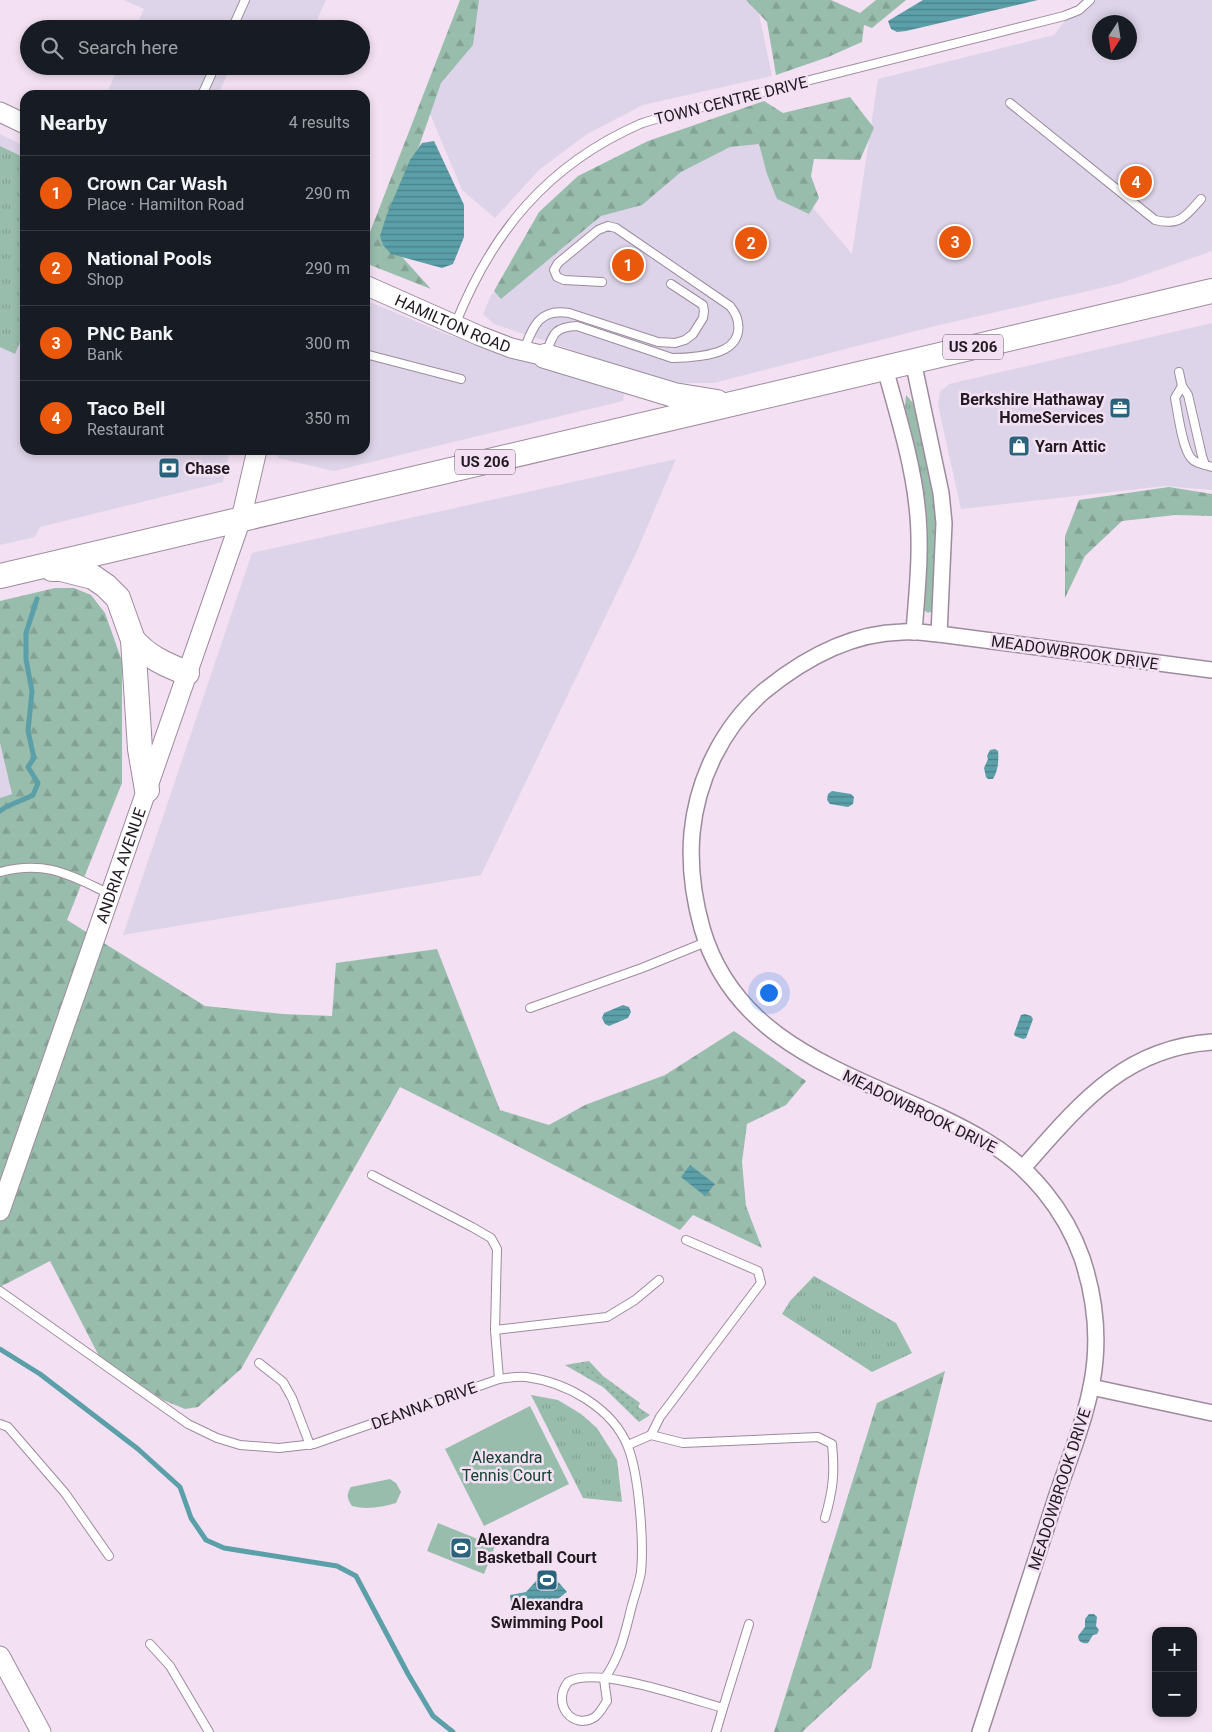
<!DOCTYPE html>
<html lang="en">
<head>
<meta charset="utf-8">
<style>
	:root { --surface:#171b24; --page:#20242c; --text:#f1f3f6; --muted:#9ea1a6; --line:#363941; --accent:#ea580c }
	body { margin:0; font-family:Roboto,sans-serif; background:var(--page); color:var(--text) }
	.controls { position:absolute; right:15px; bottom:15px; display:grid; overflow:hidden; border-radius:10px; box-shadow:0 2px 8px #0003 }
	.controls button { width:45px; height:45px; display:grid; place-items:center; padding:0; border:0; border-bottom:1px solid var(--line); background:var(--surface); color:var(--text); font:25px sans-serif }
	.compass { position:absolute; left:1092px; top:15px; width:45px; height:45px; border-radius:50%; background:var(--surface); box-shadow:0 2px 8px #0003; rotate:192deg }
	.you { position:absolute; left:768px; top:992px; width:18px; height:18px; margin:-12px; border:4px solid #fff; border-radius:50%; background:#1a73e8; box-shadow:0 0 0 8px #1a73e833 }
	.badge { display:grid; place-items:center; width:32px; height:32px; border-radius:50%; background:var(--accent); color:#fff; font-size:16px; font-weight:700 }
	.pin { position:absolute; translate:-50% -50%; border:2px solid #fff; box-shadow:0 1px 5px #0006 }
	.list { margin:0; padding:0; list-style:none }
	h2 { display:flex; justify-content:space-between; align-items:center; height:65px; margin:0; padding:0 20px; font-size:21px }
	h2 small { font-size:16px; font-weight:400; color:var(--muted) }
	.list li { display:grid; grid-template-columns:32px 1fr auto; gap:15px; align-items:center; box-sizing:border-box; height:75px; padding:0 20px; border-top:1px solid var(--line) }
	.list b { display:block; font-size:19px; white-space:nowrap }
	.list p { margin:0; font-size:16px; white-space:nowrap; color:var(--muted) }
	.list em { font-size:16px; font-style:normal; color:var(--muted) }
	.icon { flex:none; width:28px; height:28px; fill:none; stroke:currentColor; stroke-width:2; stroke-linecap:round; stroke-linejoin:round }
	.map { position:relative; flex:none; width:1212px; height:1732px; overflow:hidden }
	.search { position:absolute; background:var(--surface); box-shadow:0 2px 8px #0003; left:20px; top:20px; width:350px; height:55px; display:flex; align-items:center; gap:12px; box-sizing:border-box; padding:0 18px; border-radius:28px; color:var(--muted); font-size:19px }
	.panel { position:absolute; background:var(--surface); box-shadow:0 2px 8px #0003; left:20px; top:90px; width:350px; height:365px; border-radius:15px }
	.map>svg:first-child { display:block }
</style>
</head>
<body>
<div class="map">
<svg width="1212" height="1732" viewBox="0 0 1212 1732">
	<defs>
		<pattern id="grass-tufts" width="24" height="20" patternUnits="userSpaceOnUse" patternTransform="scale(1.25)"><rect width="24" height="20" fill="#99bdac"/><path d="M3 7l-1-3M5 7V3M7 7l1-3M15 17l-1-3M17 17v-4M19 17l1-3" fill="none" stroke="#84a294"/></pattern>
		<pattern id="forest-firs" width="22" height="20" patternUnits="userSpaceOnUse" patternTransform="scale(1.25)"><rect width="22" height="20" fill="#99bdac"/><path d="M5 1l3.5 6h-7zM16 11l3.5 6h-7z" fill="#84a294"/></pattern>
		<pattern id="garden-dots" width="8" height="8" patternUnits="userSpaceOnUse" patternTransform="scale(1.25)"><rect width="8" height="8" fill="#99bdac"/><path d="M2 2h.1M6 6h.1" fill="none" stroke="#84a294" stroke-width="1.8" stroke-linecap="round"/></pattern>
		<pattern id="water-rules" width="6" height="5" patternUnits="userSpaceOnUse" patternTransform="scale(1.25)"><rect width="6" height="5" fill="#5b9fa9"/><path d="M0 2.5h6" fill="none" stroke="#4b8189"/></pattern>
	</defs>
	<rect width="100%" height="100%" fill="#f3e0f2"/>
	<g fill="#ded4e9" fill-rule="evenodd">
		<polygon points="124,0 326,0 313,29 282,29 265,23 249,29 135,29 144,9"/>
		<polygon points="474,0 756,0 772,76 643,105 587,134 539,170 495,218 462,190 428,109"/>
		<path d="M 1081,0 L 1212,0 L 1212,251 L 1118,284 L 935,326 L 714,383 L 682,383 L 654,377 L 494,324 L 483,314 L 491,295 L 612,201 L 742,124 L 852,254 L 878,79 L 1054,35 ZM 1100,22 L 1130,22 L 1130,52 L 1100,52 Z"/>
		<polygon points="119,66 231,66 218,95 106,95"/>
		<polygon points="0,134 25,146 25,450 230,450 223,482 40,527 35,537 0,545"/>
		<polygon points="365,302 372,303 451,336 624,394 623,401 334,471 278,458 280,450 365,450"/>
		<polygon points="1212,323 1212,490 1165,486 961,509 938,405 940,392 949,384"/>
		<polygon points="676,459 637,551 481,875 123,935 252,553"/>
		<polygon points="0,743 12,794 0,798"/>
	</g>
	<g fill="url(#grass-tufts)">
		<polygon points="0,146 25,158 25,330 15,354 0,347"/>
		<path d="M 906,395 L 913,403 L 926,456 L 935,509 L 936,535 L 933,607 L 932,611 L 928,613 L 924,610 C 925,579 929,548 927,517 C 924,480 913,443 905,407 Z"/>
		<polygon points="814,1276 896,1323 912,1353 872,1372 782,1314 790,1301"/>
		<polygon points="531,1395 558,1400 581,1414 597,1428 617,1460 622,1502 583,1498"/>
	</g>
	<g fill="url(#forest-firs)">
		<polygon points="460,0 479,0 473,45 441,83 408,178 385,238 431,289 365,263 365,245"/>
		<polygon points="746,0 831,0 860,13 876,0 906,0 872,28 864,25 862,42 828,57 776,75 767,22"/>
		<polygon points="850,97 874,128 860,160 814,159 811,176 819,198 809,214 777,199 767,174 759,144 730,147 681,172 642,205 601,216 501,299 494,291 539,212 578,176 648,141 764,101 783,113"/>
		<polygon points="1169,487 1212,494 1212,516 1175,515 1122,521 1085,556 1065,598 1065,536 1079,500"/>
		<polygon points="55,588 74,588 91,595 105,613 122,661 122,783 67,920 205,1006 283,1014 332,1016 336,963 437,949 500,1110 549,1125 585,1105 665,1075 734,1031 806,1081 786,1105 747,1124 742,1162 746,1206 762,1248 693,1215 680,1230 496,1135 400,1087 241,1369 198,1407 185,1409 163,1400 100,1358 50,1261 0,1287 0,798 12,794 0,743 0,601"/>
		<polygon points="945,1371 871,1668 802,1732 774,1732 877,1403"/>
	</g>
	<g fill="#99bdac">
		<polygon points="530,1406 569,1484 484,1526 445,1449"/>
		<path d="M 390,1479 L 396,1483 L 401,1492 L 396,1503 C 381,1507 368,1510 352,1506 C 347,1499 346,1494 351,1487 Z"/>
		<polygon points="438,1523 495,1546 484,1574 427,1551"/>
	</g>
	<polygon fill="url(#garden-dots)" points="589,1361 603,1376 640,1403 638,1407 650,1415 639,1422 603,1387 565,1365"/>
	<g fill="url(#water-rules)">
		<polygon points="923,0 1038,0 906,31 897,32 891,29 888,21"/>
		<polygon points="434,141 464,205 464,237 453,264 442,268 391,254 383,245 380,236 387,214 410,160 422,143"/>
		<path d="M 995,749 L 998,751 C 999,760 998,771 993,779 L 988,779 L 986,777 L 984,768 L 988,759 L 987,756 L 990,750 Z"/>
		<polygon points="832,791 851,794 854,797 853,804 848,807 830,804 827,800 828,794"/>
		<polygon points="623,1005 629,1007 631,1012 628,1018 609,1026 605,1024 602,1018 604,1013"/>
		<polygon points="1025,1014 1031,1016 1033,1019 1026,1038 1023,1039 1015,1036 1014,1034 1021,1015"/>
		<polygon points="690,1165 715,1184 705,1196 681,1177"/>
		<polygon points="547,1569 567,1592 543,1610 512,1611 510,1595 526,1592"/>
		<path d="M 1089,1614 L 1094,1614 L 1097,1617 L 1096,1626 L 1099,1630 L 1097,1634 L 1093,1635 L 1088,1643 C 1083,1644 1078,1642 1078,1636 L 1085,1627 L 1085,1619 Z"/>
	</g>
	<g fill="none" stroke-linecap="round" stroke-linejoin="round">
		<g stroke="#5b9fa9" stroke-width="5">
			<path d="M 0,811 C 9,804 22,801 33,795 L 38,783 L 28,767 L 34,758 L 28,731 L 32,691 L 26,659 L 26,633 L 37,599"/>
			<polyline points="0,1349 40,1374 138,1449 180,1487 191,1518 206,1540 224,1548 337,1566 356,1576 408,1674 433,1716 453,1732"/>
		</g>
		<g stroke="#9d8b9d" stroke-width="10">
			<g id="service">
				<polyline points="232,29 245,0"/>
				<polyline points="202,95 215,66"/>
				<path d="M 1010,103 L 1155,220 C 1180,226 1185,217 1201,199"/>
				<path d="M 455,325 C 492,232 547,165 640,124 C 656,118 674,115 691,110 L 1064,16 L 1079,10 L 1090,0"/>
				<path d="M 524,350 C 533,326 540,308 569,313 L 658,342 L 675,343 L 685,340 L 693,334 L 703,318 L 704,311 L 703,305 L 671,284"/>
				<polyline points="365,354 461,379"/>
				<path d="M 546,354 C 553,334 554,327 577,326 L 672,358 C 687,358 712,356 725,349 C 743,339 741,319 730,306 L 616,228 L 608,226 L 598,230 L 558,263 L 554,270 L 557,277 L 564,280 L 602,282"/>
				<polyline points="1179,372 1182,386 1188,395 1202,456 1205,465 1212,467"/>
				<path d="M 1182,386 L 1175,398 C 1178,413 1182,447 1191,458 C 1195,463 1200,463 1205,465"/>
				<path d="M 0,872 C 47,860 69,875 110,894"/>
				<polyline points="530,1008 642,968 706,942"/>
				<polyline points="372,1175 472,1227 491,1238 497,1249 495,1330 499,1379"/>
				<path d="M 0,1291 L 188,1424 L 217,1438 L 240,1445 L 279,1448 L 314,1444 L 499,1379 C 508,1378 517,1376 526,1377 C 566,1382 613,1408 628,1447 C 639,1475 644,1542 641,1572 C 639,1584 634,1597 631,1609 C 625,1634 619,1659 604,1679 L 607,1701 C 603,1707 600,1713 595,1717 C 573,1731 551,1704 568,1682 C 596,1665 690,1699 723,1708 L 749,1624"/>
				<polyline points="495,1330 607,1317 635,1300 659,1280"/>
				<polyline points="259,1363 283,1382 292,1398 310,1445"/>
				<polyline points="0,1424 8,1427 65,1493 109,1556"/>
				<path d="M 651,1435 L 683,1443 L 818,1437 L 832,1444 C 835,1473 833,1490 825,1518"/>
				<polyline points="628,1445 651,1435 660,1417 761,1283 758,1271 686,1240"/>
				<polyline points="150,1644 170,1666 209,1732"/>
				<polyline points="716,1732 723,1708"/>
			</g>
		</g>
		<g stroke="#9d8b9d" stroke-width="18">
			<g id="minor">
				<polyline points="913,361 941,493 944,523 939,634"/>
				<path d="M 885,368 C 897,413 912,459 917,506 C 922,548 917,591 914,632"/>
				<path d="M 1023,1168 C 1078,1106 1123,1048 1212,1042"/>
				<polyline points="1091,1387 1212,1413"/>
				<path d="M 980,1732 C 1005,1655 1030,1578 1055,1501 C 1070,1455 1091,1408 1095,1360 C 1098,1325 1093,1291 1082,1258 C 1065,1210 1030,1167 986,1141 C 884,1079 740,1061 702,928 C 693,896 689,867 692,833 C 697,780 722,728 763,692 C 802,660 850,633 902,632 C 914,631 927,633 939,634 L 1212,670"/>
			</g>
		</g>
		<g stroke="#9d8b9d" stroke-width="21">
			<g id="tertiary">
				<polyline points="0,112 25,124"/>
				<path id="s1" d="M 365,285 L 480,336 L 511,348 L 545,356"/>
				<path id="s2" d="M 0,1211 L 241,519 L 257,450"/>
				<polyline points="0,1656 41,1732"/>
			</g>
		</g>
		<g stroke="#9d8b9d" stroke-width="26">
			<g id="primary">
				<polyline points="545,356 674,395 717,402"/>
				<polyline points="52,569 61,569 93,577 106,586 118,598 133,640 140,749 147,790"/>
				<polyline points="0,576 1212,291"/>
				<path d="M 133,640 C 148,657 166,665 187,673"/>
			</g>
		</g>
		<use href="#service" stroke="#fff" stroke-width="8"/>
		<use href="#minor" stroke="#fff" stroke-width="15"/>
		<use href="#tertiary" stroke="#fff" stroke-width="19"/>
		<use href="#primary" stroke="#fff" stroke-width="24"/>
	</g>
	<defs>
		<g id="office-square" transform="scale(1.125)"><rect x="-9" y="-9" width="18" height="18" rx="4" fill="#29647c" stroke="#f3e0f2"/><path d="M-6-3h4V-5.5h4V-3h4V5H-6ZM-1-4.5V-3h2v-1.5ZM-6 0V1H6V0Z" fill="#fff"/></g>
		<g id="shop-square" transform="scale(1.125)"><rect x="-9" y="-9" width="18" height="18" rx="4" fill="#29647c" stroke="#f3e0f2"/><path d="M-5-2.5h2.3a2.7 3.5 0 0 1 5.4 0H5L5.5 6h-11ZM-1.5-2.5h3a1.5 2.3 0 0 0-3 0Z" fill="#fff"/></g>
		<g id="bank-square" transform="scale(1.125)"><rect x="-9" y="-9" width="18" height="18" rx="4" fill="#29647c" stroke="#f3e0f2"/><path d="M-6-4H6V4H-6ZM0-2.3a2.3 2.3 0 1 0 0 4.6a2.3 2.3 0 1 0 0-4.6Z" fill="#fff"/></g>
		<g id="stadium-square" transform="scale(1.125)"><rect x="-9" y="-9" width="18" height="18" rx="4" fill="#29647c" stroke="#f3e0f2"/><path d="M0-5a6.5 5 0 1 0 0 10a6.5 5 0 1 0 0-10ZM-3.5-1.8h7v3.6h-7Z" fill="#fff"/></g>
	</defs>
	<g fill-rule="evenodd">
		<use href="#office-square" x="1120" y="408"/>
		<use href="#shop-square" x="1019" y="446"/>
		<use href="#bank-square" x="169" y="468"/>
		<use href="#stadium-square" x="461" y="1548"/>
		<use href="#stadium-square" x="547" y="1580"/>
	</g>
	<g text-anchor="middle" stroke-width="5" stroke-linejoin="round" paint-order="stroke">
		<g fill="#f3e0f2" stroke="#605560" stroke-width="1">
			<rect x="943" y="334.5" width="60" height="25" rx="4"/>
			<rect x="455" y="449.5" width="60" height="25" rx="4"/>
		</g>
		<g font-size="15" font-weight="bold" fill="#211a21">
			<text x="973" y="352">US 206</text>
			<text x="485" y="467">US 206</text>
		</g>
		<g font-size="16" fill="#211a21" stroke="#f3e0f2">
			<text transform="translate(731 100) rotate(-14)" y="6">TOWN CENTRE DRIVE</text>
			<text dy="6" stroke="none"><textPath href="#s1" startOffset="96">HAMILTON ROAD</textPath></text>
			<text transform="translate(1075 652) rotate(8)" y="6">MEADOWBROOK DRIVE</text>
			<text dy="6" stroke="none"><textPath href="#s2" startOffset="366">ANDRIA AVENUE</textPath></text>
			<text transform="translate(920 1111) rotate(26)" y="6">MEADOWBROOK DRIVE</text>
			<text transform="translate(424 1405) rotate(-20)" y="6">DEANNA DRIVE</text>
			<text transform="translate(1059 1489) rotate(-72)" y="6">MEADOWBROOK DRIVE</text>
		</g>
		<g font-size="16" font-weight="bold" fill="#211a21" stroke="#f3e0f2" text-anchor="start">
			<text x="1104" y="405" text-anchor="end">Berkshire Hathaway<tspan x="1104" dy="18">HomeServices</tspan></text>
			<text x="1035" y="452">Yarn Attic</text>
			<text x="185" y="474">Chase</text>
			<text x="477" y="1545">Alexandra<tspan x="477" dy="18">Basketball Court</tspan></text>
			<text x="547" y="1610" text-anchor="middle">Alexandra<tspan x="547" dy="18">Swimming Pool</tspan></text>
		</g>
		<g font-size="16" fill="#124230" stroke="#f3e0f2">
			<text x="507" y="1463">Alexandra<tspan x="507" dy="18">Tennis Court</tspan></text>
		</g>
	</g>
</svg>
<div class="controls">
<button>+</button>
<button>−</button>
</div>
<svg class="compass" viewBox="-18 -18 36 36"><path d="M0-13l5 13h-10z" fill="#e53935"/><path d="M0 13l5-13h-10z" fill="#9ea1a6"/></svg>
<div class="you"></div>
<div class="pin badge" style="left:628px;top:265px">1</div>
<div class="pin badge" style="left:751px;top:243px">2</div>
<div class="pin badge" style="left:955px;top:242px">3</div>
<div class="pin badge" style="left:1136px;top:182px">4</div>
<div class="search"><svg class="icon" aria-label="search" viewBox="0 0 24 24"><circle cx="10" cy="10" r="6"/><path d="M15 15l6 6"/></svg>Search here</div>
<section class="panel">
<h2>Nearby<small>4 results</small></h2>
<ul class="list">
<li><span class="badge">1</span><div><b>Crown Car Wash</b><p>Place · Hamilton Road</p></div><em>290 m</em></li>
<li><span class="badge">2</span><div><b>National Pools</b><p>Shop</p></div><em>290 m</em></li>
<li><span class="badge">3</span><div><b>PNC Bank</b><p>Bank</p></div><em>300 m</em></li>
<li><span class="badge">4</span><div><b>Taco Bell</b><p>Restaurant</p></div><em>350 m</em></li>
</ul>
</section>
</div>
</body>
</html>
